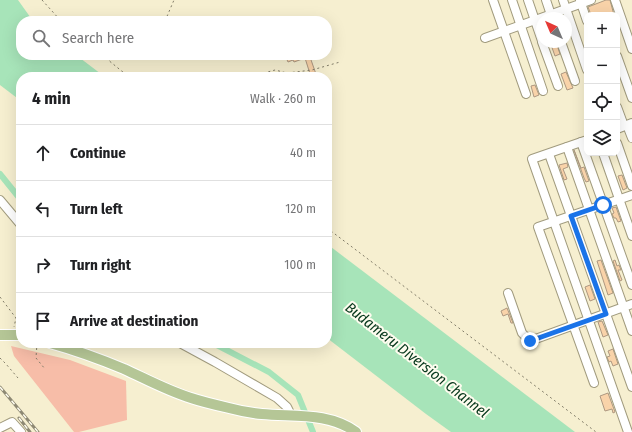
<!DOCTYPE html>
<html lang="en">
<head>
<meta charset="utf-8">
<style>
	:root { --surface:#fff; --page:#f2f2f2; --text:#202124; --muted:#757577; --line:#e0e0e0 }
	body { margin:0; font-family:"Fira Sans Condensed",sans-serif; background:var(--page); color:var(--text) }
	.controls { position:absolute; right:12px; top:12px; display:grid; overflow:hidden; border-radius:8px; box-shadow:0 4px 16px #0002 }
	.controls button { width:36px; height:36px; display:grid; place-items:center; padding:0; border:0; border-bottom:1px solid var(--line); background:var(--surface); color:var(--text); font:20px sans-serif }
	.compass { position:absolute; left:536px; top:12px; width:36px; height:36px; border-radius:50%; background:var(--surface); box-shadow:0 4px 16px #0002; rotate:316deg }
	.stop { position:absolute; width:12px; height:12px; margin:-9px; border:3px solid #1a73e8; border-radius:50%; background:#fff }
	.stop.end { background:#1a73e8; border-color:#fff; box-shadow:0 1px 4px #0008 }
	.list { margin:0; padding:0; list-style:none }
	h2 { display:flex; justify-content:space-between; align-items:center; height:52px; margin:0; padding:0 16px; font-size:17px }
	h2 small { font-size:13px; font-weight:400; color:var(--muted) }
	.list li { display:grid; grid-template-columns:26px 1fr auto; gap:12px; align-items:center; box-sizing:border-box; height:56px; padding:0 16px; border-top:1px solid var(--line) }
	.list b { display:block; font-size:15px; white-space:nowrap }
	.list em { font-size:13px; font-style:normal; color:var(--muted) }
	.icon { flex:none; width:22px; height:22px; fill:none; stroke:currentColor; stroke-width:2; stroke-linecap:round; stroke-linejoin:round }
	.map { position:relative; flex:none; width:632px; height:432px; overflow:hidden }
	.search { position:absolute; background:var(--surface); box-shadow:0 4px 16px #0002; left:16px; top:16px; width:316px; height:44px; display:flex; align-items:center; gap:10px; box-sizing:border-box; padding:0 14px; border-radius:16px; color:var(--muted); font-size:15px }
	.panel { position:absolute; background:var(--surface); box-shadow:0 4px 16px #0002; left:16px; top:72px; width:316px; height:276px; border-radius:16px }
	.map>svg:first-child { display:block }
</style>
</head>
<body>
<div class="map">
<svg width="632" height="432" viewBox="0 0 632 432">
	<rect width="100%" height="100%" fill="#f6efd0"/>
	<polygon fill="#f7bda8" points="11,346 70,360 126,381 127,420 79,432 74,432 14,356"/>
	<g fill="#a7e4b9">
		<polygon points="0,0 18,0 33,21 21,21 21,55 76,55 105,77 21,77 21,101 0,85"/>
		<polygon points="327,244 575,432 451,432 426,414 327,338"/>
	</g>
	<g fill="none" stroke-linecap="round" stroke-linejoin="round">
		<g stroke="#a7e4b9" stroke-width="6">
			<polyline points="0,174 21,200"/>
			<polyline points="213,343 269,372 298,395 313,432"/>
		</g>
	</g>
	<g fill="#f9d3a9" stroke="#ae9881">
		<polygon points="606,0 610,0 614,15 591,15 588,7"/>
		<polygon points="550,42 556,42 560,54 555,56"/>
		<polygon points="285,55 313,55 310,57 317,77 311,77 305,58 294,62 293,60 288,62"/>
		<polygon points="566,72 573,88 567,90 561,74"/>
		<polygon points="535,85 539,95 534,97 531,86"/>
		<polygon points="574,150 581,168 584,167 589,181 586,182 584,178"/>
		<polygon points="567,163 568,167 563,169 567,179 564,180 559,165"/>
		<polygon points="622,175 627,188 623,190 618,176"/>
		<polygon points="616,207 621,221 618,222 616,218 614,218 612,214 614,213 612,208"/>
		<polygon points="601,260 613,293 608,295 597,261"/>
		<polygon points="615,260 617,266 619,265 621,270 618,270 622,280 620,281 613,261"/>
		<polygon points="590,285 595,299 590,301 585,287"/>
		<polygon points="507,308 513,323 511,323 508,314 503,316 501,311"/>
		<polygon points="602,321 608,335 603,337 598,322"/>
		<polygon points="613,349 618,364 613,366 611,361 609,362 607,357 610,356 608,351"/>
		<polygon points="608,393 615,412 613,413 612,409 605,411 600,396"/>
	</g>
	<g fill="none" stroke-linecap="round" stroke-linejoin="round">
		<g stroke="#a19b7e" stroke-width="10">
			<g id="minor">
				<polyline points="493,0 526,94"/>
				<polyline points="512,0 543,91"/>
				<polyline points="528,0 542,41"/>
				<polyline points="546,0 552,18"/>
				<polyline points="563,0 587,70"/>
				<polyline points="580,0 587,21"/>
				<polyline points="615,0 632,49"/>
				<polyline points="485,38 591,0"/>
				<polyline points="542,42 558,86"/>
				<polyline points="561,42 575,81"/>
				<polyline points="617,56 632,98"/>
				<polyline points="617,107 624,126"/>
				<polyline points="627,125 632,138"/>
				<polyline points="617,129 632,123"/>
				<polyline points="587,140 532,159 628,432"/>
				<polyline points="581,142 632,285"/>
				<polyline points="617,143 632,186"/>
				<polyline points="567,147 632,331"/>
				<polyline points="603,153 632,236"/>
				<polyline points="549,154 632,387"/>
				<polyline points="0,200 21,225"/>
				<polyline points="508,293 522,333 530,341 632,304"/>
				<polyline points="180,343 215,362 277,398 287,407 291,415"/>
				<polyline points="594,383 538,227 632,195"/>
				<polyline points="0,428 12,422 21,432"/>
			</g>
		</g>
		<g stroke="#fff" stroke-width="12">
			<g id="major">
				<polyline points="0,335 21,335"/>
				<path d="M 50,343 C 75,350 100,359 124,369 C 146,379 168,391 191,398 C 203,402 216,405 229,408 C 240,411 251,413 262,414 C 294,417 328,412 356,432"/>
			</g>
		</g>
		<g stroke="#827d69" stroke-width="1" stroke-dasharray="2 3" stroke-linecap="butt">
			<polyline points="42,0 61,21"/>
			<polyline points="165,21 174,0"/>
			<polyline points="102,55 129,77"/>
			<polyline points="109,60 118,55"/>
			<polyline points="249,77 275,70 287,73 312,70 340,62"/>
			<polyline points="327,228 596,432"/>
			<polyline points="0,297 16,318 14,327"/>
			<polyline points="37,343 36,358 45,369"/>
			<polyline points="0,358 6,364 18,378"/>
		</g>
		<use href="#minor" stroke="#fff" stroke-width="8"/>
		<use href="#major" stroke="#b5c696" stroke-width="10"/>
		<g stroke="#8e8974" stroke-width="3">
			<g id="rail">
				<polyline points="0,387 38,432"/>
				<polyline points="19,418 30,432"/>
			</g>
		</g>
		<use href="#rail" stroke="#fefcef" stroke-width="1.5" stroke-dasharray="4.5" stroke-linecap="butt"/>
	</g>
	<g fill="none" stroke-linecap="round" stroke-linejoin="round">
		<polyline stroke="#1a73e8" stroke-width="5" points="530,341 606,314 571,216 603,205"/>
	</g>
	<g text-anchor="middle" stroke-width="4" stroke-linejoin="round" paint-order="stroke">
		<g font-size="15" font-style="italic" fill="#06371b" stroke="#fefcef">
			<text transform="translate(417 360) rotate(38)" y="5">Budameru Diversion Channel</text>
		</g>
	</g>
</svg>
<div class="controls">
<button>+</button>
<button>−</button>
<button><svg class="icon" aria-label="locate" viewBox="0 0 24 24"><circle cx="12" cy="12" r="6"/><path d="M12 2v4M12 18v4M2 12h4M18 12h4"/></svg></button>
<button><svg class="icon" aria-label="layers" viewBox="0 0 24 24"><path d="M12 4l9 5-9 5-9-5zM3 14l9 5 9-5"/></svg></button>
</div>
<svg class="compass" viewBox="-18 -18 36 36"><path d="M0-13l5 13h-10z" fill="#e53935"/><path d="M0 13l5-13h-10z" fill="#757577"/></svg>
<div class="stop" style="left:603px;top:205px"></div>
<div class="stop end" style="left:530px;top:341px"></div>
<div class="search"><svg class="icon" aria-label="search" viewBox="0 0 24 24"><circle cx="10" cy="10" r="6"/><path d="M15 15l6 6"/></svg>Search here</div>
<section class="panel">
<h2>4 min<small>Walk · 260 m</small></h2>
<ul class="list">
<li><svg class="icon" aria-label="ahead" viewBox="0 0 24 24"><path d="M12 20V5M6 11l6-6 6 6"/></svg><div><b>Continue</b></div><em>40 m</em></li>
<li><svg class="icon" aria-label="left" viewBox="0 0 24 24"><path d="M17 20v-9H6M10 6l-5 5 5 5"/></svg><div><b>Turn left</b></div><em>120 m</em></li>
<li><svg class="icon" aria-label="right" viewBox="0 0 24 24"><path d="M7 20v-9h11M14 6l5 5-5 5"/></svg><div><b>Turn right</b></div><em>100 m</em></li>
<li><svg class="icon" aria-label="arrive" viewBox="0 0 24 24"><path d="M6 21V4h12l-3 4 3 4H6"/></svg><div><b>Arrive at destination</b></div></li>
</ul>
</section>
</div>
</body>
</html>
